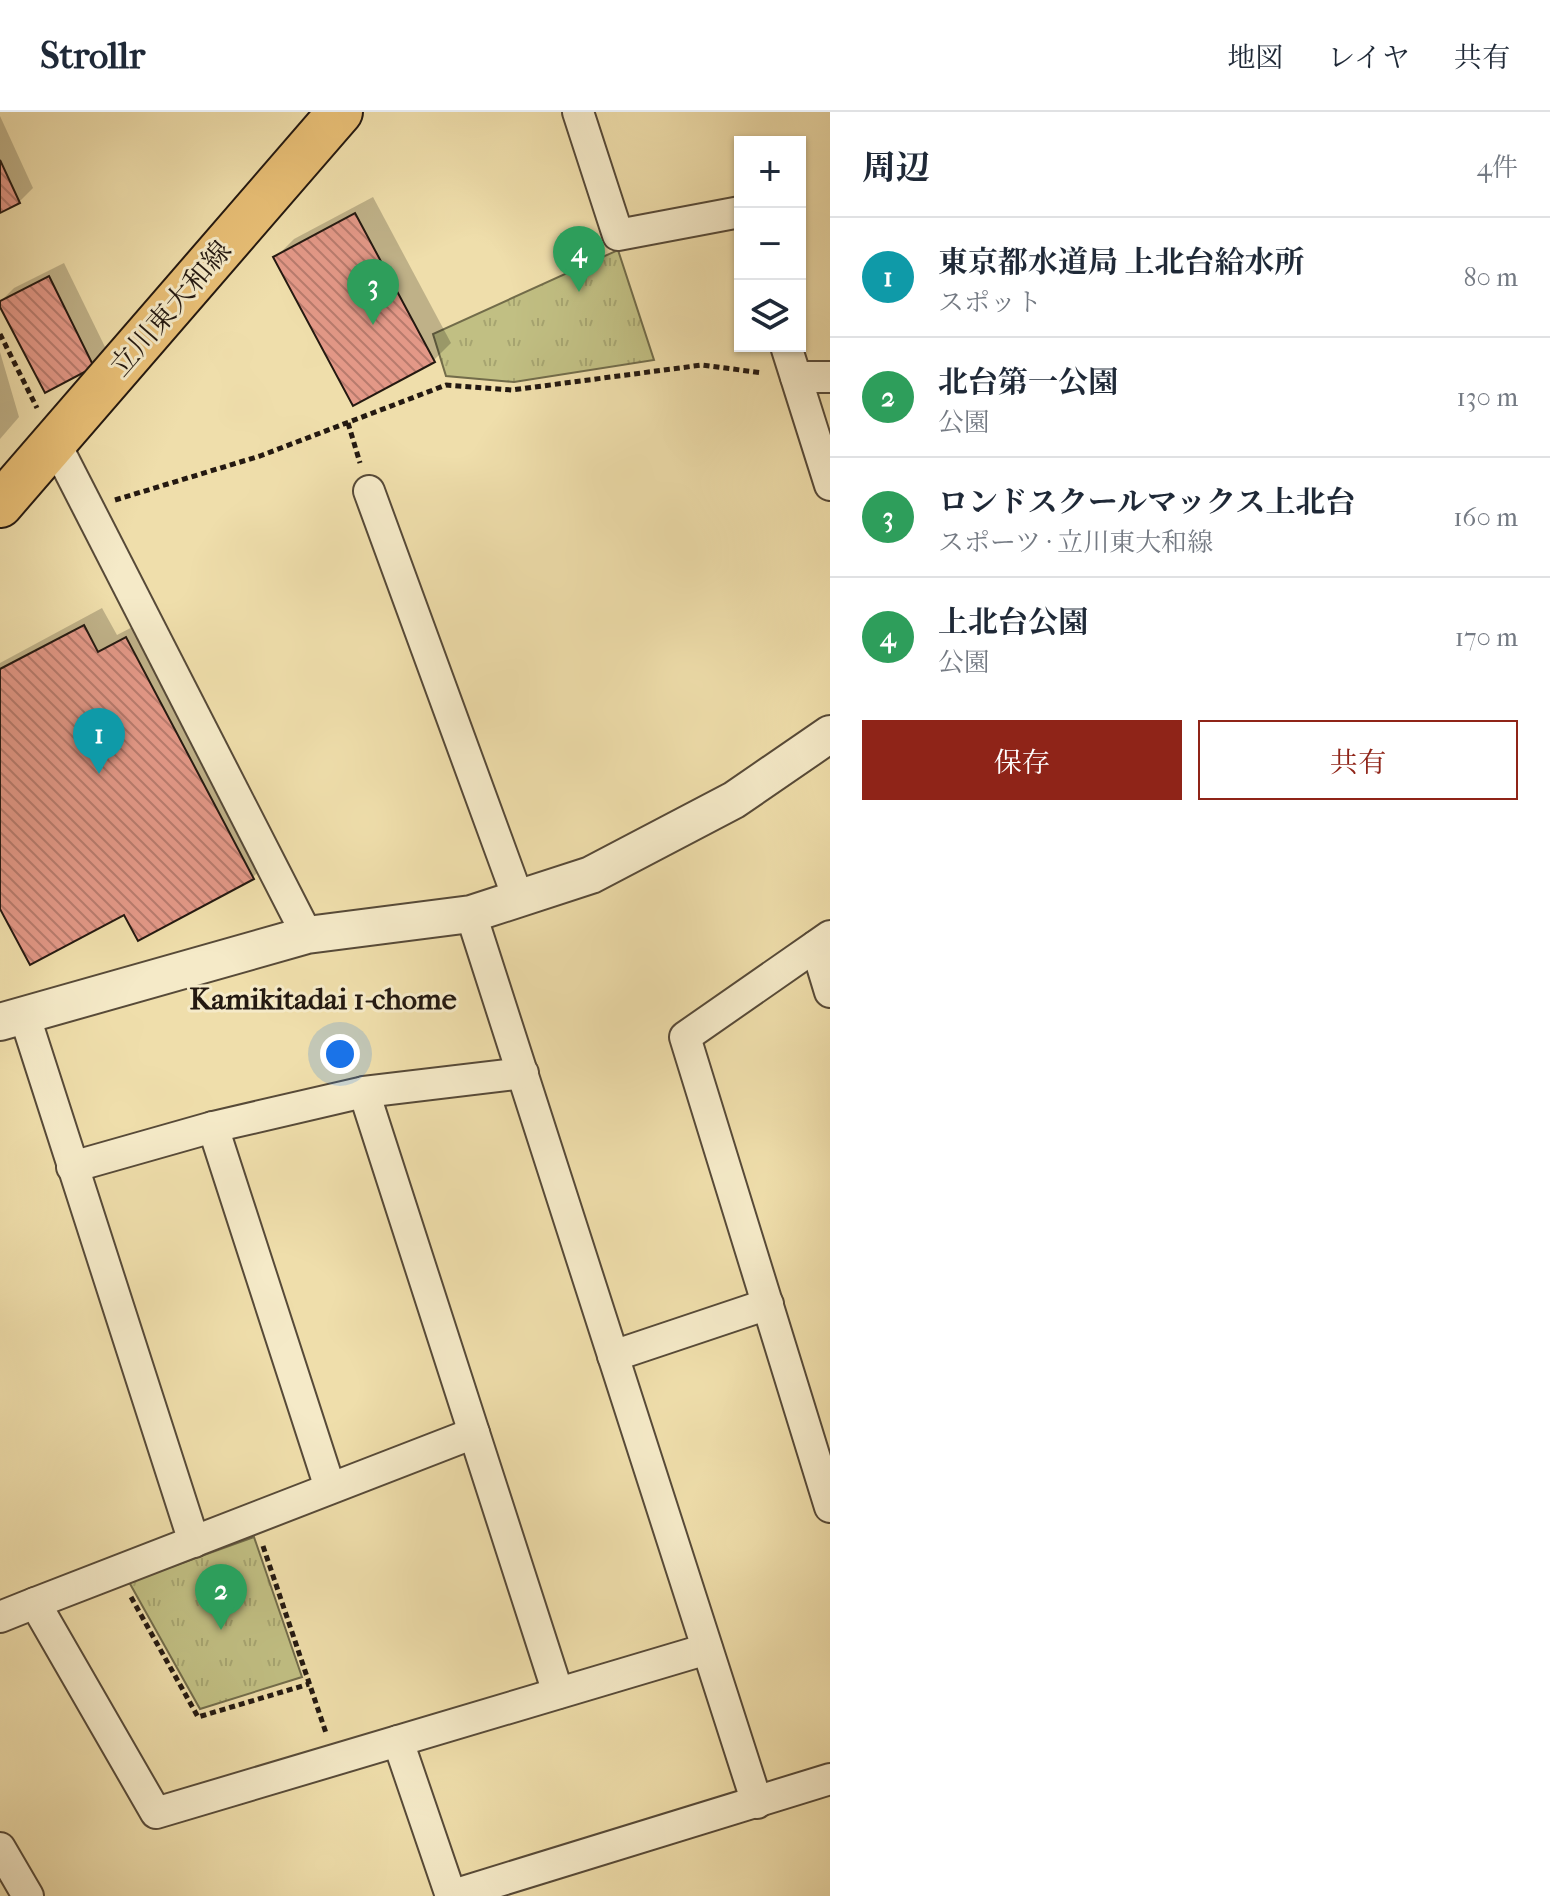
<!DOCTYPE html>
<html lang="ja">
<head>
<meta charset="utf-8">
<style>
	:root { --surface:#fff; --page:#f6f6f7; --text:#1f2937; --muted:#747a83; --line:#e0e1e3; --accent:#8f2418 }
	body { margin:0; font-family:"IM FELL French Canon","Noto Serif JP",serif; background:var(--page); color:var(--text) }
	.controls { position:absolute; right:24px; top:24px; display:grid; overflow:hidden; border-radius:0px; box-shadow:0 2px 6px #0004 }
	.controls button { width:72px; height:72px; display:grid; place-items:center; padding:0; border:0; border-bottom:2px solid var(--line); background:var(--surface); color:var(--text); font:40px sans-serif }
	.you { position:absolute; left:340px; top:942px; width:28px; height:28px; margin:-20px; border:6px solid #fff; border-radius:50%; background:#1a73e8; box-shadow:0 0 0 12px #1a73e833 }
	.badge { display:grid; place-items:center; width:52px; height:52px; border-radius:50%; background:var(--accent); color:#fff; font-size:26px; font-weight:700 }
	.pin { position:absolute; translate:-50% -66px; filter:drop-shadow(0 2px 4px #0008) }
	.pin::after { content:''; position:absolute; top:42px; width:28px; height:24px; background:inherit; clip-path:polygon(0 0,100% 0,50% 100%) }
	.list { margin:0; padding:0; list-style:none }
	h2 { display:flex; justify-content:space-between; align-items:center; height:104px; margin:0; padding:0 32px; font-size:34px }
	h2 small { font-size:26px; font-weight:400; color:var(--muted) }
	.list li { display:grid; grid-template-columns:52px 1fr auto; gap:24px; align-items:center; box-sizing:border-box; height:120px; padding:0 32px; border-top:2px solid var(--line) }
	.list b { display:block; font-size:30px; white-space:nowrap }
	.list p { margin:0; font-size:26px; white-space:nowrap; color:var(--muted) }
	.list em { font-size:26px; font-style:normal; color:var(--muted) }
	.actions { display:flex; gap:16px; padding:24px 32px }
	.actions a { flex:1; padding:18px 0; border:2px solid var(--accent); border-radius:0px; text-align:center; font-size:28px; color:var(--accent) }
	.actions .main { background:var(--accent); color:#fff }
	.icon { flex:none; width:44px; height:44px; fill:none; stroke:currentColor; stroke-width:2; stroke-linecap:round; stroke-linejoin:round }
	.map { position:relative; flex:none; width:830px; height:1784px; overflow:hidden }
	header { display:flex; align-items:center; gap:48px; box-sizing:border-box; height:112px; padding:0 40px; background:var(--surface); border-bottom:2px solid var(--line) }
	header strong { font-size:38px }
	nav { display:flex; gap:44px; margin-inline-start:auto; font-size:28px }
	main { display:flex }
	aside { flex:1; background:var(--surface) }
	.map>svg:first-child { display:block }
</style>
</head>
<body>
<header>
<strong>Strollr</strong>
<nav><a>地図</a><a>レイヤ</a><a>共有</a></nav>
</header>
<main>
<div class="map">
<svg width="830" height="1784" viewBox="0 0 830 1784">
	<defs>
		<pattern id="park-tufts" width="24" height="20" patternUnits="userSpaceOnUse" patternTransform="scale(2)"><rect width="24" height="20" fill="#c1bf83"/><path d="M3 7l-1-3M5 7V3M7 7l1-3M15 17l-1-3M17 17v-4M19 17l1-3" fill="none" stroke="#a6a470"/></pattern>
		<pattern id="building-back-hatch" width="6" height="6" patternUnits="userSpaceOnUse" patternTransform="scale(2)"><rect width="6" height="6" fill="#e39887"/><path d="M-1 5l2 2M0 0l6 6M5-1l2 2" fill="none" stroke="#b87b6d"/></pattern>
	</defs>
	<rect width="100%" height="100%" fill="#efdeab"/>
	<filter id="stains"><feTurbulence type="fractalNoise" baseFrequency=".0025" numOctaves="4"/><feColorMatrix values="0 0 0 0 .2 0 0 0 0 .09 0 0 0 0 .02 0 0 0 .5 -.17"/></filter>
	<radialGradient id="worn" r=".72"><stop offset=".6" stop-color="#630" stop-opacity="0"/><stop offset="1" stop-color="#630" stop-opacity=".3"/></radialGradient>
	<g fill="url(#park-tufts)" stroke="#726c4a" stroke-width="2">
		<polygon points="618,138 654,248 514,270 446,264 433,222"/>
		<polygon points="254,1425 302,1565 200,1597 129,1470"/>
	</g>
	<g fill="#0003">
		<polygon points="0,4 33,76 19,90 0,98"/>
		<polygon points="373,85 451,231 433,249 276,145 294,127"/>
		<polygon points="64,151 107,239 93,253 0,190 14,176"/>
		<polygon points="0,240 19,305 0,327"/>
		<polygon points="102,496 117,523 144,509 271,747 253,765 125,800 0,793 0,551"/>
	</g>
	<g fill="url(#building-back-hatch)" stroke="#241911" stroke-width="2">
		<polygon points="0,48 20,91 0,101"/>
		<polygon points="355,101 435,250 353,294 273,145"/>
		<polygon points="49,164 94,255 45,281 0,195 0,189"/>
		<polygon points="84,513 98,540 126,525 254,767 138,829 124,803 30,853 0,797 0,557"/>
	</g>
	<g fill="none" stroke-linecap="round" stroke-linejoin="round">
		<g stroke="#574a38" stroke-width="34">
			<g id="minor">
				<polyline points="578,0 618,123 740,100"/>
				<polyline points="786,234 830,373"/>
				<polyline points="796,265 830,265"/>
				<polyline points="54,329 307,823"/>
				<polyline points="369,379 518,786"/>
				<polyline points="471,802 757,1691"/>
				<polyline points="830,824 685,925 830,1395"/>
				<polyline points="816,834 830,880"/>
				<polyline points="25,905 194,1430"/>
				<polyline points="364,980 558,1581"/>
				<polyline points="213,1015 330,1376"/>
				<polyline points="72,1055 213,1015 364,980 523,961"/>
				<polyline points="613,1244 768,1192"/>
				<polyline points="474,1321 35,1491 156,1701 707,1537"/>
				<polyline points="0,1505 35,1491"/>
				<polyline points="398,1629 451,1784"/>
				<polyline points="0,1736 28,1784"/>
				<polyline points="450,1784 830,1667"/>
			</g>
		</g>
		<g stroke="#574a38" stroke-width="40">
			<polyline id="tertiary" points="0,910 307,823 471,802 591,763 734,688 830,622"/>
		</g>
		<g stroke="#241911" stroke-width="48">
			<polyline id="primary" points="0,393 340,0"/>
		</g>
		<g stroke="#241911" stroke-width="5" stroke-dasharray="6 4" stroke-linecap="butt">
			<polyline points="0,222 37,296"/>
			<polyline points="348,311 360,351"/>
			<polyline points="115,388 260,344 446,273 512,278 702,253 763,261"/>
			<polyline points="263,1434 326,1621"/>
			<polyline points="131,1485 198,1605 309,1572"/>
		</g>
		<use href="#minor" stroke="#f5eac8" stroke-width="30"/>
		<use href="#tertiary" stroke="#f5eac8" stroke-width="36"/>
		<use href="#primary" stroke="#e8bf76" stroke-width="44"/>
	</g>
	<g text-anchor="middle" stroke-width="6" stroke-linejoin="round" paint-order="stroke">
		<g font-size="28" fill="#241911" stroke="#f5eac8">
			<text transform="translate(170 196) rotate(-49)" y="10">立川東大和線</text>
		</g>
		<g font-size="30" font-weight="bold" fill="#241911" stroke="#f5eac8">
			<text x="323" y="897">Kamikitadai 1-chome</text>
		</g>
	</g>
	<rect width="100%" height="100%" filter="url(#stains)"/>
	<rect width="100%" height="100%" fill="url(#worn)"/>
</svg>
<div class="controls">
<button>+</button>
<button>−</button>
<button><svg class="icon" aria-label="layers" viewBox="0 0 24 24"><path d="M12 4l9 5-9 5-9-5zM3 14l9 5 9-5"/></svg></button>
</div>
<div class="you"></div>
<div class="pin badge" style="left:99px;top:662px;background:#0f9aa8">1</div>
<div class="pin badge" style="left:221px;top:1518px;background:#2e9e5b">2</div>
<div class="pin badge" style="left:373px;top:213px;background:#2e9e5b">3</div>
<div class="pin badge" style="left:579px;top:180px;background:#2e9e5b">4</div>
</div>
<aside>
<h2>周辺<small>4件</small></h2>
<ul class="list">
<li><span class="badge" style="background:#0f9aa8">1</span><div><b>東京都水道局 上北台給水所</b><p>スポット</p></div><em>80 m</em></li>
<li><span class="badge" style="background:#2e9e5b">2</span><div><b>北台第一公園</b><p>公園</p></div><em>130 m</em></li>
<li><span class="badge" style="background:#2e9e5b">3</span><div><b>ロンドスクールマックス上北台</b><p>スポーツ · 立川東大和線</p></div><em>160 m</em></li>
<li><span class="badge" style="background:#2e9e5b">4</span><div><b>上北台公園</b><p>公園</p></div><em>170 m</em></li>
</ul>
<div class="actions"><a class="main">保存</a><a>共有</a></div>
</aside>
</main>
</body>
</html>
